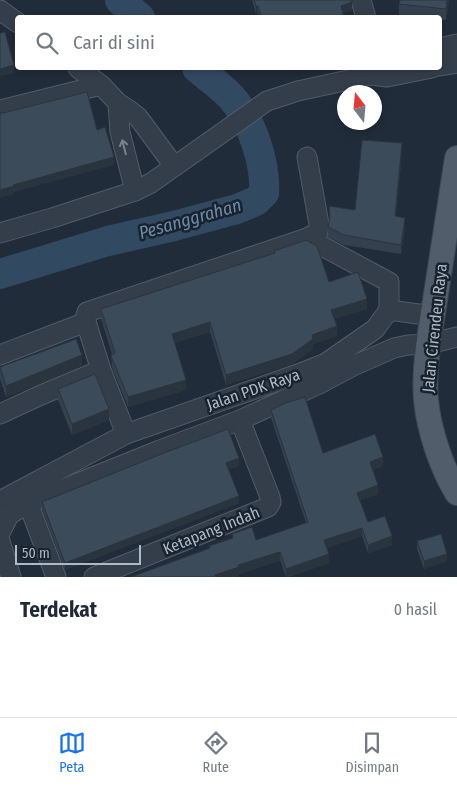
<!DOCTYPE html>
<html lang="id">
<head>
<meta charset="utf-8">
<style>
	:root { --surface:#fff; --page:#f6f6f7; --text:#1f2937; --muted:#747a83; --line:#e0e1e3; --accent:#1a73e8 }
	body { margin:0; font-family:"Fira Sans Condensed",sans-serif; background:var(--page); color:var(--text) }
	.compass { position:absolute; left:337px; top:85px; width:45px; height:45px; border-radius:50%; background:var(--surface); box-shadow:0 2px 8px #0003; rotate:344deg }
	.scale { position:absolute; left:15px; bottom:12px; width:126px; box-sizing:border-box; padding-left:5px; border:2px solid #aeb9c6; border-top:0; font-size:14px; line-height:18px; white-space:nowrap; color:#aeb9c6; -webkit-text-stroke:4px #19232e; paint-order:stroke }
	.list { margin:0; padding:0; list-style:none }
	h2 { display:flex; justify-content:space-between; align-items:center; height:65px; margin:0; padding:0 20px; font-size:21px }
	h2 small { font-size:16px; font-weight:400; color:var(--muted) }
	.icon { flex:none; width:28px; height:28px; fill:none; stroke:currentColor; stroke-width:2; stroke-linecap:round; stroke-linejoin:round }
	.map { position:relative; flex:none; width:457px; height:577px; overflow:hidden }
	.search { position:absolute; background:var(--surface); box-shadow:0 2px 8px #0003; left:15px; right:15px; top:15px; height:55px; display:flex; align-items:center; gap:12px; box-sizing:border-box; padding:0 18px; border-radius:5px; color:var(--muted); font-size:19px }
	.sheet { height:140px; background:var(--surface) }
	nav { display:flex; justify-content:space-around; align-items:center; box-sizing:border-box; height:70px; border-top:1px solid var(--line); background:var(--surface); font-size:14px; color:var(--muted) }
	nav a { display:grid; justify-items:center; gap:2px }
	nav .on { color:var(--accent) }
	.map>svg:first-child { display:block }
</style>
</head>
<body>
<div class="map">
<svg width="457" height="577" viewBox="0 0 457 577">
	<rect width="100%" height="100%" fill="#202c39"/>
	<g fill="none" stroke-linecap="round" stroke-linejoin="round">
		<g stroke="#324962" stroke-width="30">
			<polyline points="120,0 140,18"/>
			<path d="M 0,274 L 108,241 L 174,226 L 237,209 L 256,201 L 264,193 C 266,164 252,121 232,98 C 223,88 208,77 197,68"/>
		</g>
		<g stroke="#515c67" stroke-width="21">
			<g id="minor">
				<polyline points="361,0 366,18"/>
				<polyline points="0,10 18,23"/>
				<polyline points="440,48 457,44"/>
				<polyline points="440,66 457,63"/>
				<polyline points="78,68 101,85 118,103 129,110 138,117 174,166"/>
				<polyline points="118,103 120,132 135,191"/>
				<polyline points="0,110 101,85"/>
				<polyline points="307,157 319,224 318,232 307,238 87,312 86,315 86,322 101,370 126,434 298,374 326,363 375,329 389,310 433,316"/>
				<polyline points="0,233 52,218 135,191 151,183 267,101 298,91 371,75 387,77 432,68"/>
				<polyline points="307,238 389,282 389,310"/>
				<polyline points="0,355 86,322"/>
				<polyline points="0,414 41,395 101,370"/>
				<polyline points="0,501 126,434"/>
				<polyline points="28,503 56,577"/>
				<polyline points="0,533 9,515 28,503 160,450 240,420 319,384 353,366 394,348 408,345 429,344 457,337"/>
				<polyline points="0,541 11,577"/>
				<polyline points="94,577 268,507 271,502 270,497 240,420"/>
			</g>
		</g>
		<g stroke="#3d4753" stroke-width="26">
			<path id="major" d="M 457,158 C 450,204 443,249 436,294 C 431,327 423,367 426,400 C 429,430 441,467 457,493"/>
		</g>
		<use href="#minor" stroke="#343e4a" stroke-width="19"/>
		<use href="#major" stroke="#515d6a" stroke-width="24"/>
	</g>
	<g fill="#34404d">
		<polygon points="252,0 352,0 352,10 343,13 344,18 260,18 258,13 256,14"/>
		<polygon points="449,0 446,20 440,20 440,18 422,18 399,15 399,4"/>
		<polygon points="402,153 396,216 405,228 401,254 344,245 328,237 328,227 329,220 329,206 355,210"/>
		<polygon points="274,251 329,282 367,309 334,319 337,336 313,344 313,349 292,364 226,385 210,332 174,343 186,390 128,407 112,368 111,355 112,354 101,319 101,309 274,254"/>
		<polygon points="82,366 6,397 0,379 0,367"/>
		<polygon points="58,389 109,420 72,435 58,400"/>
		<polygon points="271,410 323,453 383,466 373,470 378,494 360,500 368,522 392,545 368,553 362,536 327,548 329,563 288,577 286,577 280,560 239,574 239,576 234,577 131,577 209,548 209,546 232,538 232,534 256,540 306,523 271,418"/>
		<polygon points="239,466 229,469 239,503 65,570 42,509 42,502"/>
		<polygon points="417,541 447,561 424,569 417,549"/>
	</g>
	<g fill="#2a343e">
		<polygon points="447,0 449,0 446,20 446,9"/>
		<polygon points="352,2 352,10 341,14 341,6"/>
		<polygon points="256,6 258,6 258,13 256,14"/>
		<polygon points="14,65 14,73 0,76 0,69"/>
		<polygon points="402,143 402,153 395,226 395,216"/>
		<polygon points="114,157 114,165 14,192 14,194 0,198 0,190 13,185"/>
		<polygon points="405,218 405,228 401,254 401,245"/>
		<polygon points="367,299 367,309 331,320 331,310"/>
		<polygon points="210,322 210,332 172,344 172,334"/>
		<polygon points="337,326 337,336 313,344 313,349 292,364 226,385 226,375 312,335"/>
		<polygon points="82,355 82,366 6,397 6,386"/>
		<polygon points="186,380 186,390 128,407 128,397"/>
		<polygon points="109,409 109,420 72,435 72,424"/>
		<polygon points="383,457 383,466 370,471 370,462"/>
		<polygon points="239,458 239,466 226,470 226,463"/>
		<polygon points="378,485 378,494 357,501 357,493"/>
		<polygon points="239,496 239,503 65,570 65,563"/>
		<polygon points="362,528 362,536 324,549 324,540"/>
		<polygon points="392,536 392,545 368,553 368,545"/>
		<polygon points="280,552 280,560 239,574 239,576 234,577 215,577 215,575 238,565"/>
		<polygon points="329,554 329,563 286,577 286,569"/>
		<polygon points="447,554 447,561 424,569 424,561"/>
	</g>
	<g fill="#3c4b59" stroke="#2a343e">
		<polygon points="254,0 352,0 352,2 341,6 344,18 262,18 258,6 256,6"/>
		<polygon points="400,0 447,0 446,9 399,4"/>
		<polygon points="5,32 14,65 0,69 0,33"/>
		<polygon points="87,92 97,130 105,127 114,157 13,185 14,186 0,190 0,113 3,113"/>
		<polygon points="362,140 402,143 395,216 405,218 401,245 344,235 328,227 330,216 329,206 355,210"/>
		<polygon points="306,240 317,246 329,282 358,272 367,299 331,310 337,326 312,335 313,339 292,354 226,375 210,322 172,334 186,380 128,397 112,358 111,355 115,353 101,309 275,253 274,251"/>
		<polygon points="76,339 82,355 6,386 0,367"/>
		<polygon points="95,374 109,409 72,424 58,389"/>
		<polygon points="305,397 323,453 375,434 383,457 370,462 378,485 357,493 368,522 385,516 392,536 368,545 362,528 324,540 329,554 286,569 280,552 238,565 239,567 215,575 216,577 131,577 210,548 209,546 233,538 232,534 252,527 256,540 308,522 271,410 286,403"/>
		<polygon points="228,429 239,458 226,463 239,496 65,563 42,502 164,453"/>
		<polygon points="441,534 447,554 424,561 417,541"/>
	</g>
	<defs><path id="oneway-shaft" d="M-6 0H5M1.5-3L5.5 0L1.5 3" fill="none" stroke-width="1.6" stroke-linecap="round" stroke-linejoin="round" transform="scale(1.25)"/></defs>
	<use stroke="#77828e" href="#oneway-shaft" transform="translate(124 147) rotate(-104)"/>
	<g text-anchor="middle" stroke-width="5" stroke-linejoin="round" paint-order="stroke">
		<g font-size="16" fill="#aeb9c6" stroke="#19232e">
			<text transform="translate(434 328) rotate(-84)" y="6">Jalan Cirendeu Raya</text>
			<text transform="translate(253 389) rotate(-19)" y="6">Jalan PDK Raya</text>
			<text transform="translate(211 530) rotate(-22)" y="6">Ketapang Indah</text>
		</g>
		<g font-size="18" font-style="italic" fill="#6d8cab" stroke="#19232e">
			<text transform="translate(190 219) rotate(-16)" y="6">Pesanggrahan</text>
		</g>
	</g>
</svg>
<svg class="compass" viewBox="-18 -18 36 36"><path d="M0-13l5 13h-10z" fill="#e53935"/><path d="M0 13l5-13h-10z" fill="#747a83"/></svg>
<div class="scale">50 m</div>
<div class="search"><svg class="icon" aria-label="search" viewBox="0 0 24 24"><circle cx="10" cy="10" r="6"/><path d="M15 15l6 6"/></svg>Cari di sini</div>
</div>
<section class="sheet">
<h2>Terdekat<small>0 hasil</small></h2>
<ul class="list">
</ul>
</section>
<nav>
<a class="on"><svg class="icon" aria-label="map" viewBox="0 0 24 24"><path d="M3 6l6-2 6 2 6-2v14l-6 2-6-2-6 2zM9 4v14M15 6v14"/></svg>Peta</a>
<a><svg class="icon" aria-label="directions" viewBox="0 0 24 24"><path d="M12 3l9 9-9 9-9-9zM9 14v-3h6M13 9l2 2-2 2"/></svg>Rute</a>
<a><svg class="icon" aria-label="saved" viewBox="0 0 24 24"><path d="M7 4h10v16l-5-4-5 4z"/></svg>Disimpan</a>
</nav>
</body>
</html>
